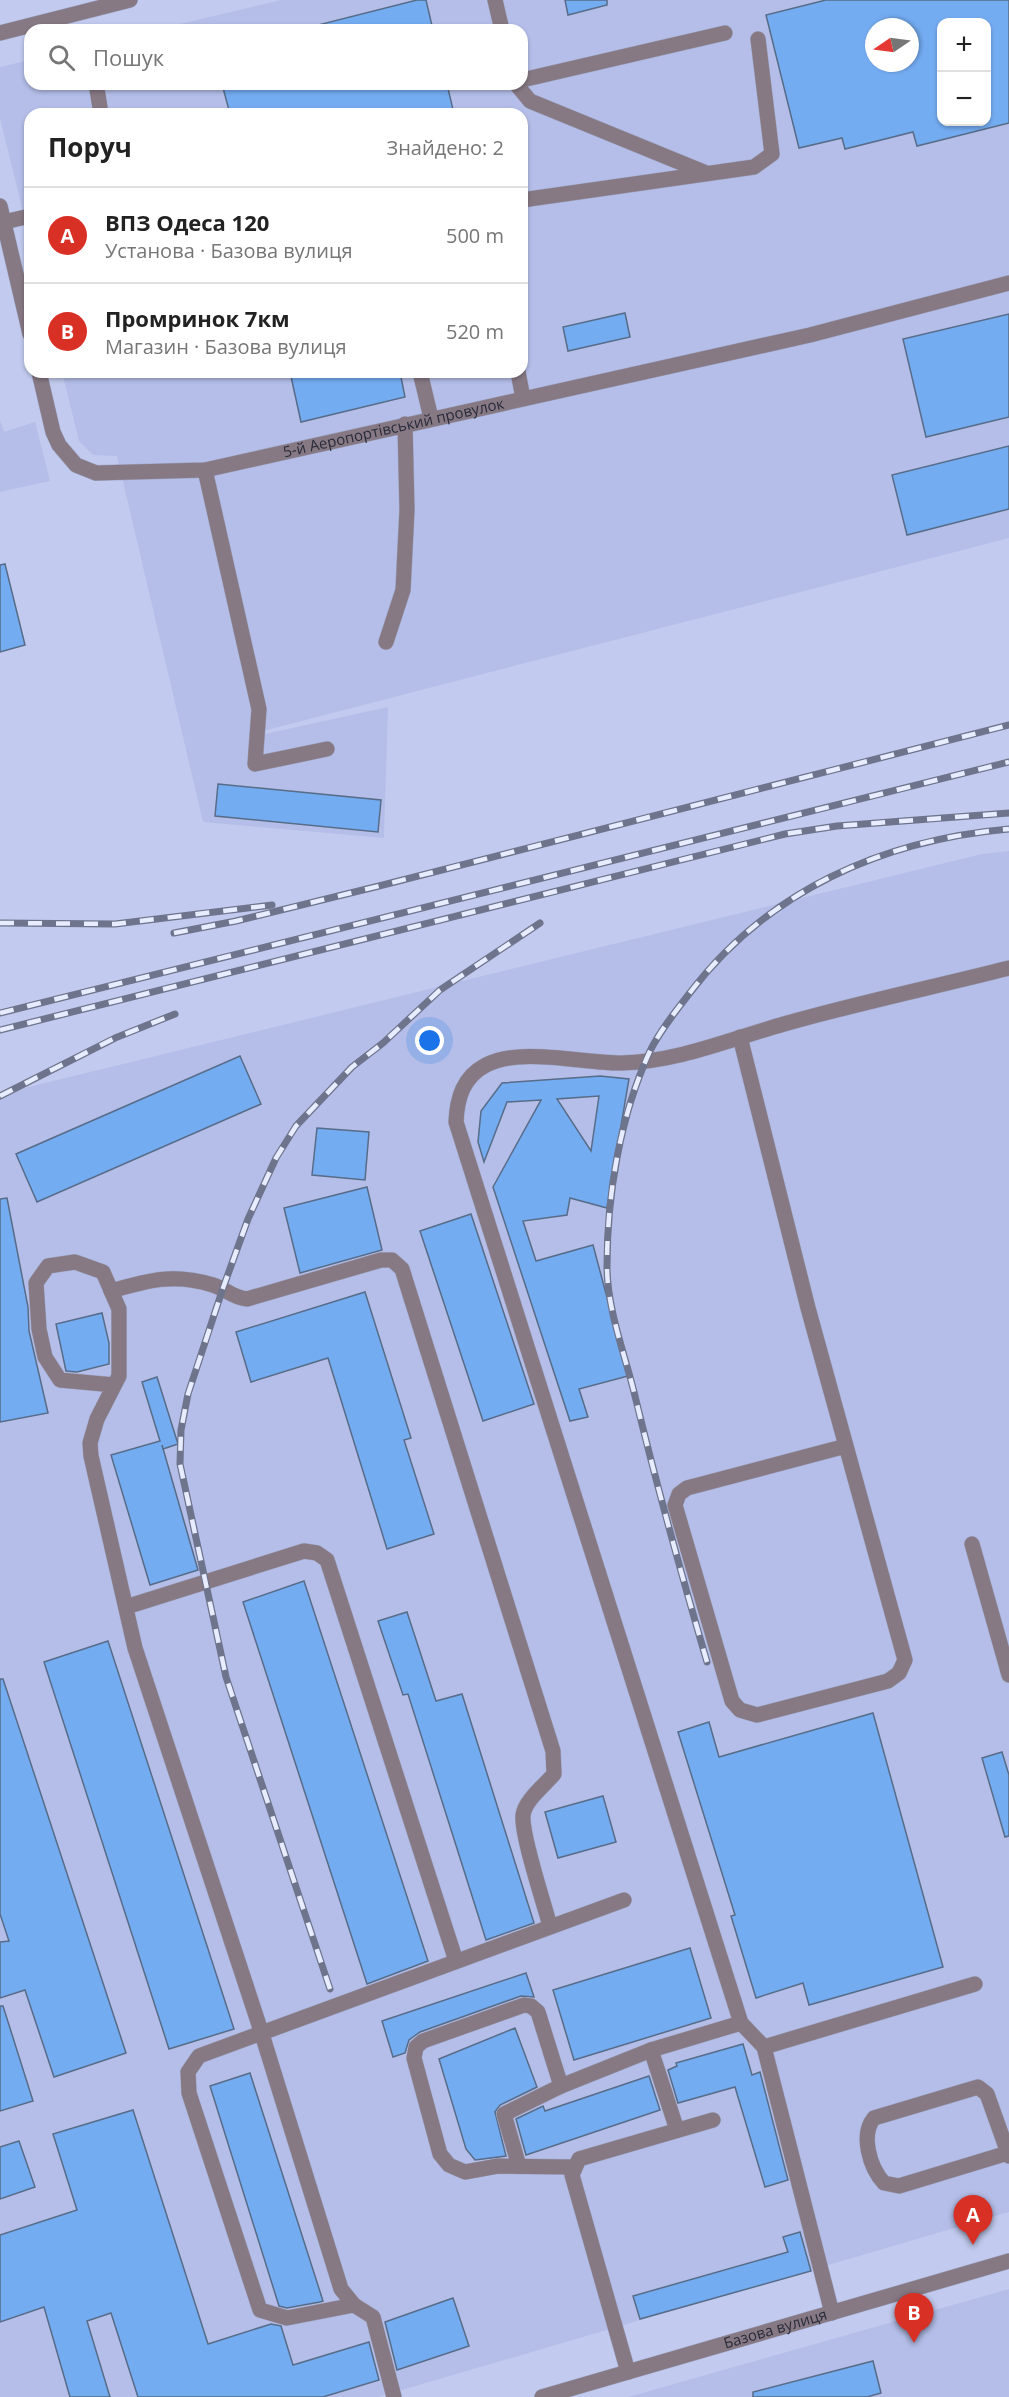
<!DOCTYPE html>
<html lang="uk">
<head>
<meta charset="utf-8">
<style>
	:root { --surface:#fff; --page:#f2f2f2; --text:#222; --muted:#767676; --line:#e0e0e0; --accent:#d93025 }
	body { margin:0; font-family:"Open Sans",sans-serif; background:var(--page); color:var(--text) }
	.controls { position:absolute; right:18px; top:18px; display:grid; overflow:hidden; border-radius:12px; box-shadow:0 2px 4px #0004 }
	.controls button { width:54px; height:54px; display:grid; place-items:center; padding:0; border:0; border-bottom:2px solid var(--line); background:var(--surface); color:var(--text); font:30px sans-serif }
	.compass { position:absolute; left:865px; top:18px; width:54px; height:54px; border-radius:50%; background:var(--surface); box-shadow:0 2px 4px #0004; rotate:257deg }
	.you { position:absolute; left:430px; top:1041px; width:21px; height:21px; margin:-15px; border:4px solid #fff; border-radius:50%; background:#1a73e8; box-shadow:0 0 0 9px #1a73e833 }
	.badge { display:grid; place-items:center; width:39px; height:39px; border-radius:50%; background:var(--accent); color:#fff; font-size:20px; font-weight:700 }
	.pin { position:absolute; translate:-50% -50px; filter:drop-shadow(0 2px 3px #0008) }
	.pin::after { content:''; position:absolute; top:32px; width:21px; height:18px; background:inherit; clip-path:polygon(0 0,100% 0,50% 100%) }
	.list { margin:0; padding:0; list-style:none }
	h2 { display:flex; justify-content:space-between; align-items:center; height:78px; margin:0; padding:0 24px; font-size:26px }
	h2 small { font-size:20px; font-weight:400; color:var(--muted) }
	.list li { display:grid; grid-template-columns:39px 1fr auto; gap:18px; align-items:center; box-sizing:border-box; height:96px; padding:0 24px; border-top:2px solid var(--line) }
	.list b { display:block; font-size:22px; white-space:nowrap }
	.list p { margin:0; font-size:20px; white-space:nowrap; color:var(--muted) }
	.list em { font-size:20px; font-style:normal; color:var(--muted) }
	.icon { flex:none; width:33px; height:33px; fill:none; stroke:currentColor; stroke-width:2; stroke-linecap:round; stroke-linejoin:round }
	.map { position:relative; flex:none; width:1009px; height:2397px; overflow:hidden }
	.search { position:absolute; background:var(--surface); box-shadow:0 2px 4px #0004; left:24px; top:24px; width:504px; height:66px; display:flex; align-items:center; gap:15px; box-sizing:border-box; padding:0 21px; border-radius:18px; color:var(--muted); font-size:22px }
	.panel { position:absolute; background:var(--surface); box-shadow:0 2px 4px #0004; left:24px; top:108px; width:504px; height:270px; border-radius:18px }
	.map>svg:first-child { display:block }
</style>
</head>
<body>
<div class="map">
<svg width="1009" height="2397" viewBox="0 0 1009 2397">
	<rect width="100%" height="100%" fill="#c2cbef"/>
	<g fill="#b4bee8" fill-rule="evenodd">
		<path d="M 281,0 L 1009,0 L 1009,538 L 263,731 L 265,734 L 388,707 L 384,838 L 203,822 L 117,456 L 93,455 L 79,441 L 62,372 L 522,372 L 522,114 L 30,114 L 30,240 L 0,118 L 0,67 L 30,60 L 30,84 L 522,84 L 522,30 L 155,30 ZM 942,22 L 986,22 L 986,122 L 942,122 ZM 874,27 L 910,27 L 910,63 L 874,63 Z"/>
		<polygon points="0,420 4,432 35,422 50,481 0,492"/>
		<polygon points="1009,851 1009,2212 378,2397 0,2397 0,1094 982,854"/>
		<polygon points="1009,2289 1009,2397 628,2397"/>
	</g>
	<g fill="#74acf2" stroke="#576c88" stroke-width="1.5" fill-rule="evenodd">
		<polygon points="417,0 426,0 433,30 318,30 318,25"/>
		<polygon points="565,0 607,0 607,5 568,15"/>
		<path d="M 826,0 L 1009,0 L 1009,123 L 917,146 L 913,132 L 845,149 L 842,138 L 799,148 L 766,15 ZM 942,22 L 987,22 L 987,122 L 942,122 ZM 874,27 L 910,27 L 910,63 L 874,63 Z"/>
		<polygon points="222,84 447,84 454,114 230,114"/>
		<polygon points="625,313 630,337 568,351 563,327"/>
		<polygon points="1009,314 1009,417 926,437 903,339"/>
		<polygon points="290,372 400,372 405,397 301,422"/>
		<polygon points="1009,446 1009,509 907,535 892,475"/>
		<polygon points="5,564 25,645 0,652 0,565"/>
		<polygon points="218,784 381,800 378,832 215,816"/>
		<polygon points="240,1056 261,1104 37,1202 16,1154"/>
		<path d="M 600,1076 L 629,1079 L 607,1208 L 570,1198 L 567,1215 L 523,1221 L 536,1261 L 593,1245 L 628,1376 L 579,1389 L 588,1417 L 570,1421 L 493,1187 L 541,1100 L 507,1102 L 484,1162 L 478,1142 L 481,1111 L 502,1083 ZM 599,1096 L 591,1151 L 557,1099 Z"/>
		<polygon points="317,1128 369,1132 365,1180 312,1175"/>
		<polygon points="367,1187 382,1250 300,1273 284,1208"/>
		<polygon points="7,1198 28,1307 29,1331 48,1413 0,1422 0,1199"/>
		<polygon points="471,1214 534,1404 483,1421 420,1231"/>
		<polygon points="365,1292 411,1438 404,1440 434,1534 387,1549 328,1358 251,1382 236,1332"/>
		<polygon points="102,1313 109,1343 109,1364 77,1372 66,1371 56,1324"/>
		<polygon points="157,1377 178,1444 163,1449 162,1445 198,1570 150,1585 111,1455 160,1441 142,1382"/>
		<polygon points="304,1581 428,1961 367,1984 243,1602"/>
		<polygon points="407,1612 436,1701 462,1694 534,1923 486,1940 408,1694 403,1695 378,1621"/>
		<polygon points="108,1641 234,2029 169,2049 44,1662"/>
		<polygon points="0,1679 3,1679 126,2053 54,2077 25,1990 0,1998 0,1942 9,1941 0,1914"/>
		<polygon points="873,1713 943,1967 809,2005 803,1983 756,1998 731,1916 735,1915 678,1732 709,1722 719,1757"/>
		<polygon points="1002,1752 1009,1775 1009,1836 1005,1837 982,1758"/>
		<polygon points="603,1796 616,1842 558,1858 545,1812"/>
		<polygon points="690,1948 711,2018 574,2060 553,1990"/>
		<polygon points="526,1973 534,1997 521,1996 420,2032 409,2040 405,2053 393,2057 382,2021"/>
		<polygon points="0,2006 3,2006 33,2101 0,2111"/>
		<polygon points="515,2028 537,2087 500,2105 495,2112 506,2156 475,2160 466,2149 439,2059"/>
		<polygon points="743,2044 752,2075 760,2072 788,2180 765,2187 735,2087 678,2103 668,2070 677,2066 676,2063"/>
		<polygon points="250,2073 323,2301 320,2302 287,2308 279,2306 210,2086"/>
		<polygon points="649,2076 660,2110 526,2155 516,2119 543,2106 545,2111"/>
		<polygon points="133,2110 208,2344 271,2324 281,2326 293,2365 369,2342 379,2380 323,2397 138,2397 111,2313 87,2321 110,2397 70,2397 44,2307 0,2322 0,2235 77,2210 53,2134"/>
		<polygon points="19,2141 35,2187 0,2199 0,2147"/>
		<polygon points="800,2232 811,2271 640,2319 633,2296 788,2252 783,2237"/>
		<polygon points="453,2298 469,2346 397,2370 385,2322"/>
		<polygon points="873,2361 881,2393 867,2397 753,2397 753,2392"/>
	</g>
	<g fill="none" stroke-linecap="round" stroke-linejoin="round">
		<g stroke="#a0a8c7" stroke-width="16">
			<g id="minor">
				<polyline points="495,0 502,30"/>
				<polyline points="0,33 130,0"/>
				<polyline points="522,80 725,33"/>
				<polyline points="516,84 530,101 706,173"/>
				<polyline points="97,89 101,114"/>
				<polyline points="522,200 754,167 772,154 758,39"/>
				<polyline points="0,206 30,334"/>
				<polyline points="4,222 30,216"/>
				<path id="s1" d="M 39,372 L 53,432 L 59,445 L 76,465 L 96,473 L 205,470 L 810,335 L 1009,283"/>
				<polyline points="420,372 431,418"/>
				<polyline points="518,372 523,398"/>
				<polyline points="205,470 259,709 255,764 327,749"/>
				<polyline points="386,642 403,590 407,510 405,424"/>
				<polyline points="740,1037 808,1308 905,1660 899,1673 888,1681 757,1715 740,1710 732,1701 675,1505 679,1494 687,1488 846,1446"/>
				<path d="M 111,1291 C 149,1280 174,1273 213,1285 C 226,1289 233,1298 247,1299 L 381,1260 L 392,1260 L 402,1269 L 553,1751 L 554,1774 C 545,1785 525,1800 523,1815 C 521,1835 544,1903 550,1926"/>
				<polyline points="114,1385 60,1380 45,1357 39,1329 36,1283 48,1266 75,1262 103,1272 119,1309 119,1376 97,1419 90,1443 91,1456 135,1648 261,2031 341,2289 354,2305 373,2317 394,2397"/>
				<polyline points="972,1544 1009,1675"/>
				<polyline points="126,1607 304,1551 317,1553 327,1560 456,1961"/>
				<polyline points="764,2047 975,1984"/>
				<polyline points="651,2050 677,2130"/>
				<polyline points="561,2086 538,2012 531,2006 524,2005 423,2041 416,2047 414,2058 440,2154 449,2165 465,2172 498,2166 573,2167"/>
				<path d="M 1008,2153 L 899,2186 L 884,2183 C 870,2168 860,2135 874,2118 L 978,2087 L 987,2094 L 1008,2153 L 1009,2156"/>
				<polyline points="519,2166 504,2114 561,2086 651,2050 741,2023"/>
				<polyline points="354,2305 287,2318 260,2310 189,2093 188,2072 199,2056 624,1900"/>
				<path d="M 832,2313 L 764,2047 L 741,2023 L 456,1122 C 457,1098 463,1077 486,1065 C 521,1047 581,1063 621,1063 C 677,1062 731,1039 784,1024 C 858,1003 934,987 1009,968"/>
				<polyline points="628,2372 572,2175 579,2159 713,2120"/>
				<path id="s2" d="M 542,2397 L 1009,2261"/>
			</g>
		</g>
		<use href="#minor" stroke="#877984" stroke-width="15"/>
		<g stroke="#6e748c" stroke-width="7">
			<g id="rail">
				<polyline points="0,923 115,924 272,905"/>
				<polyline points="174,933 236,921 379,886 1009,725"/>
				<polyline points="0,1013 1009,762"/>
				<polyline points="0,1030 785,834 837,826 1009,813"/>
				<polyline points="0,1096 115,1038 175,1014"/>
				<path d="M 707,1662 C 681,1573 656,1483 634,1392 C 624,1352 607,1308 607,1266 C 607,1195 620,1116 650,1051 C 660,1031 675,1012 689,994 C 767,891 882,840 1009,829"/>
				<polyline points="330,1989 226,1677 180,1464 181,1430 188,1394 223,1288 248,1219 276,1158 296,1126 352,1067 383,1043 440,990 540,923"/>
			</g>
		</g>
		<use href="#rail" stroke="#e8ecff" stroke-width="4.5" stroke-dasharray="14" stroke-linecap="butt"/>
	</g>
	<g text-anchor="middle" stroke-width="4.5" stroke-linejoin="round" paint-order="stroke">
		<g font-size="15" fill="#282b39" stroke="#e8ecff">
			<text dy="5" stroke="none"><textPath href="#s1" startOffset="426">5-й Аеропортівський провулок</textPath></text>
			<text dy="5" stroke="none"><textPath href="#s2" startOffset="243">Базова вулиця</textPath></text>
		</g>
	</g>
</svg>
<div class="controls">
<button>+</button>
<button>−</button>
</div>
<svg class="compass" viewBox="-18 -18 36 36"><path d="M0-13l5 13h-10z" fill="#e53935"/><path d="M0 13l5-13h-10z" fill="#767676"/></svg>
<div class="you"></div>
<div class="pin badge" style="left:973px;top:2245px">A</div>
<div class="pin badge" style="left:914px;top:2343px">B</div>
<div class="search"><svg class="icon" aria-label="search" viewBox="0 0 24 24"><circle cx="10" cy="10" r="6"/><path d="M15 15l6 6"/></svg>Пошук</div>
<section class="panel">
<h2>Поруч<small>Знайдено: 2</small></h2>
<ul class="list">
<li><span class="badge">A</span><div><b>ВПЗ Одеса 120</b><p>Установа · Базова вулиця</p></div><em>500 m</em></li>
<li><span class="badge">B</span><div><b>Промринок 7км</b><p>Магазин · Базова вулиця</p></div><em>520 m</em></li>
</ul>
</section>
</div>
</body>
</html>
